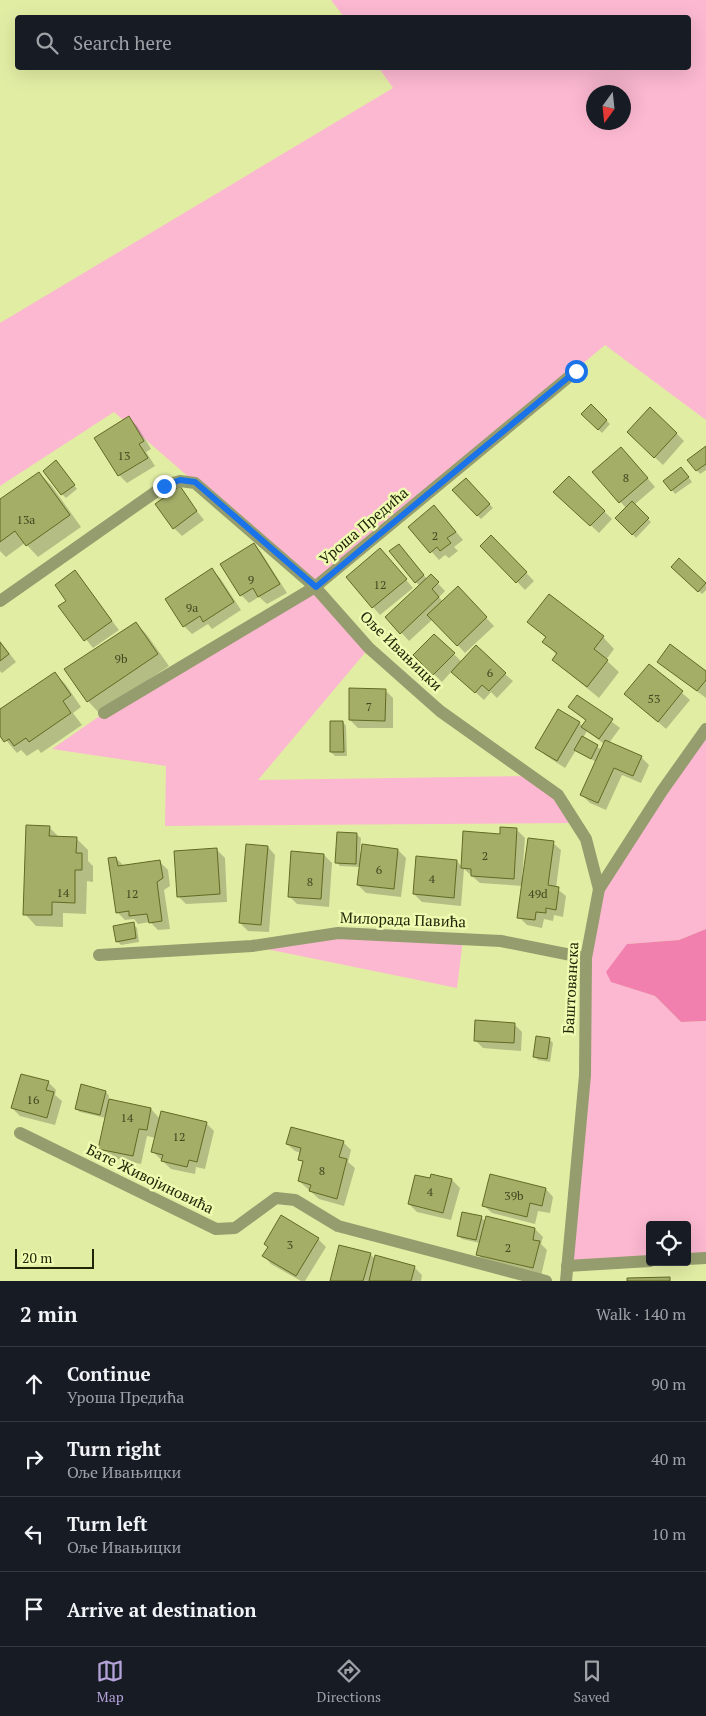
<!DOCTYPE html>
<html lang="en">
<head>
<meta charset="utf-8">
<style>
	:root { --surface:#171b24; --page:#242831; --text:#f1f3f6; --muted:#9ea1a6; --line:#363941; --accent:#b4a2d9 }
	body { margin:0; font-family:"PT Serif",serif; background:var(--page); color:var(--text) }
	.controls { position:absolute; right:15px; bottom:15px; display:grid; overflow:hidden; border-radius:5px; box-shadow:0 5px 20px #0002 }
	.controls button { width:45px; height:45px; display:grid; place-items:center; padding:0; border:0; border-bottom:1px solid var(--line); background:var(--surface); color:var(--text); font:25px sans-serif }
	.compass { position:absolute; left:586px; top:85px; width:45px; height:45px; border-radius:50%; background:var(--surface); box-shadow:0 5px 20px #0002; rotate:195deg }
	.scale { position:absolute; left:15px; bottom:12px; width:79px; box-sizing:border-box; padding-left:5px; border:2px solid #222608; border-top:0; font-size:14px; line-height:18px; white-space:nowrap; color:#222608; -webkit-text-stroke:4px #effbb1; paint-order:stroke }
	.stop { position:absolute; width:15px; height:15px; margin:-11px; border:4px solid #1a73e8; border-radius:50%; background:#fff }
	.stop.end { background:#1a73e8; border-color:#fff; box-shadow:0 1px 5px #0008 }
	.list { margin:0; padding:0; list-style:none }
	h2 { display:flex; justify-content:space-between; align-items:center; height:65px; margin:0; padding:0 20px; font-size:21px }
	h2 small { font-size:16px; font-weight:400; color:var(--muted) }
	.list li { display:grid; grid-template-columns:32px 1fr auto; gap:15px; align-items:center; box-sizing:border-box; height:75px; padding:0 20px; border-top:1px solid var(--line) }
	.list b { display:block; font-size:19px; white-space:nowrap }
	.list p { margin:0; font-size:16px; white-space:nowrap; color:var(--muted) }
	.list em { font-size:16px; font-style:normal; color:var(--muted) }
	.icon { flex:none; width:28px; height:28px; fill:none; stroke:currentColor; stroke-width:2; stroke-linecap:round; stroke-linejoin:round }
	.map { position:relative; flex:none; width:706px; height:1281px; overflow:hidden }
	.search { position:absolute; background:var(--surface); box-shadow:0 5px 20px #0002; left:15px; right:15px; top:15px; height:55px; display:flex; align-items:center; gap:12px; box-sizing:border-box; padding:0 18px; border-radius:5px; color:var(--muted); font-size:19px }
	.sheet { height:365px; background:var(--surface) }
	nav { display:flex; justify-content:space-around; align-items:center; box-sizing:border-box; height:70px; border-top:1px solid var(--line); background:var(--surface); font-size:14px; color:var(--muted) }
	nav a { display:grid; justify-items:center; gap:2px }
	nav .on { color:var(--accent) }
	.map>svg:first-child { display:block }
</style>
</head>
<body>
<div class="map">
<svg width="706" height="1281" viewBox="0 0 706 1281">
	<rect width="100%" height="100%" fill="#e2eda4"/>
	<g fill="#fbb8d0" fill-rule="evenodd">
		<path d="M 331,0 L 706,0 L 706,420 L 605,345 L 316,587 L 369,648 L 258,780 L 533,776 L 575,823 L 165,826 L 166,766 L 52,749 L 104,713 L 315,587 L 114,412 L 0,486 L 0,323 L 393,88 L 379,68 L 688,68 L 688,18 L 344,17 ZM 594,92 L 624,92 L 624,122 L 594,122 Z"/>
		<polygon points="706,732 706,929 679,940 627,944 612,982 655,996 681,1022 706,1021 706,1258 687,1259 687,1225 650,1225 650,1261 567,1266 585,1075 586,958 599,889"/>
		<polygon points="338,933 463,939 457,988 252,946"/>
	</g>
	<polygon fill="#f180af" points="706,929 706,1021 681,1022 655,996 611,982 606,972 627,944 679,940"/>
	<g fill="#0003" fill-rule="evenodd">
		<polygon points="591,406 610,424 602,433 583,414"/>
		<polygon points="129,418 137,426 151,449 146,452 155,466 127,483 119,475 96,438"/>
		<polygon points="676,433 684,441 663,465 636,440"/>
		<polygon points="706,447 706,470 700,474 697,470"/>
		<polygon points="629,456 655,487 634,505 651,522 636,538 617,518 626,508 594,472"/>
		<polygon points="60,466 77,489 66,498 62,494"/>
		<polygon points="685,472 692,482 675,494 672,490"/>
		<polygon points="39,473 51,485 81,527 38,557 25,543 6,557 0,551 0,501"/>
		<polygon points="569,477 612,519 599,533 555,492"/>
		<polygon points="466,480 493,508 481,519 454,490"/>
		<polygon points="179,488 204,520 182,536 174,528"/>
		<polygon points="442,515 463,540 454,547 458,551 449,558 445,555 439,560 410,527"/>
		<polygon points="491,536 534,581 525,590 482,546"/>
		<polygon points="254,544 261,552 287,593 267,604 259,597 249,603 241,595"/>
		<polygon points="402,549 427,579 431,576 445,591 439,597 443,602 465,596 494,626 465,653 433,619 409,641 387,617 420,586 416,582"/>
		<polygon points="388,558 413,588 380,615 373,607"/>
		<polygon points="679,560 706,585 706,590 702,594 672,567"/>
		<polygon points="212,570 220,578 241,610 212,629 208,624 192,634 184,626"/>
		<polygon points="75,572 119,630 93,648 60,607 68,601"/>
		<polygon points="529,622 603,637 614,649 606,660 619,672 599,698 553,660 557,655 544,642 546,638"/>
		<polygon points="136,623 147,635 169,666 99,713 88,701"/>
		<polygon points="434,635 462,662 505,674 513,681 497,698 491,692 484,700 452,671 442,682 415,655"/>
		<polygon points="0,641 16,662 2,673 0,671"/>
		<polygon points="659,662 706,673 706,698 667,669"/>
		<polygon points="650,665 690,700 666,729 634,701"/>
		<polygon points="55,673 66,685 81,707 73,713 82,725 41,753 38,749 27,756 21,750 17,753 0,733 0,710"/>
		<polygon points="385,690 393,698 393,728 358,728 350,720"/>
		<path d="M 578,696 L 620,728 L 609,743 L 641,757 L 649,765 L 641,783 L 622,775 L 606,810 L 590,803 L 582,795 L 596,762 L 576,750 L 565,768 L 545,755 L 537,747 L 579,723 L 583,726 L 586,721 L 570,707 ZM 587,731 L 604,744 L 602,750 L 583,738 Z"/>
		<polygon points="343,722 346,726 347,756 335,756 331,752"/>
		<polygon points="49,827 60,838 76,838 88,850 88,861 93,866 93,882 87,881 86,914 63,913 63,927 36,926 25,914"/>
		<polygon points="517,830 525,838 522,879 553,843 561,850 556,888 566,896 563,917 554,915 553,921 544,919 542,928 527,925 519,917 523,886 480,883 464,869 461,906 422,902 414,894 457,861 462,867 501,835"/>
		<polygon points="357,835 361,838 360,853 398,850 406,858 401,897 366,893 358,885 360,867 340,866 336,862"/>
		<polygon points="268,847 275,855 269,932 248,931 240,923"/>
		<polygon points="217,850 225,858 227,902 186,904 178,896"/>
		<polygon points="324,855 332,863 329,907 297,904 289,896"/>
		<polygon points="116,858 124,866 160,862 168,870 170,886 164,890 170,929 158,930 150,922 138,924 134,919 125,920 117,912"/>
		<polygon points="133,924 137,928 139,942 121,945 117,941"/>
		<polygon points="514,1024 522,1032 521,1051 483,1048 475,1040"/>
		<polygon points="549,1039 553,1043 550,1062 538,1060 535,1057"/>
		<polygon points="48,1082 56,1090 55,1095 62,1101 55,1125 20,1116 12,1108"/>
		<polygon points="106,1092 109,1096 108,1101 151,1109 160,1119 206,1123 214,1131 205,1169 196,1167 195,1174 171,1169 153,1152 156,1138 147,1136 141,1164 108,1157 100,1149 106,1118 80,1112 76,1109"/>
		<polygon points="343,1142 351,1150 348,1162 355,1168 344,1206 319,1199 299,1181 304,1164 300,1159 301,1153 295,1151 287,1144"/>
		<polygon points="430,1180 452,1180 460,1188 451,1220 417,1212 409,1204"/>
		<polygon points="546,1189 553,1197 550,1213 538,1211 535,1224 492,1213 484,1206"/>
		<polygon points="481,1217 486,1222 535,1229 543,1237 541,1244 547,1250 541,1276 486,1263 478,1255 480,1243 462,1239 458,1235"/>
		<polygon points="318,1239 326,1247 305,1281 301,1281 271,1264 264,1256"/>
		<polygon points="370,1254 376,1260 414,1267 422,1275 421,1281 331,1281"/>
	</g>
	<g fill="#a4ae67" stroke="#626a22">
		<polygon points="591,404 607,420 598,430 581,414"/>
		<polygon points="650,407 677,433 654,458 627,432"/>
		<polygon points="129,416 144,441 139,444 148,458 118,476 94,438"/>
		<polygon points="706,446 706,464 696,471 687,460"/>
		<polygon points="621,447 648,478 619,503 592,472"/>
		<polygon points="56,460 75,485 61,495 43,471"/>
		<polygon points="681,467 689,477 671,491 663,481"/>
		<polygon points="39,472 70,515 26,546 15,531 0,542 0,499"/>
		<polygon points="569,476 605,511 590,526 553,492"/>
		<polygon points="466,478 490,504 477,516 452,490"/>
		<polygon points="180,486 197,511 173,529 155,504"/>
		<polygon points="632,501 649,518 632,535 615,518"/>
		<polygon points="434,505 456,532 447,538 451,543 440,551 437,547 430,553 408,527"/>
		<polygon points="491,535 527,572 516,583 480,546"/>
		<polygon points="254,543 280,584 258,597 253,588 240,596 220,564"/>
		<polygon points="399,544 424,575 415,583 389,551"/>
		<polygon points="380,548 407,579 372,608 346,577"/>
		<polygon points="679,558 706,583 698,592 671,567"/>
		<polygon points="212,568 234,602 203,622 200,616 183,627 165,599"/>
		<polygon points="75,570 112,621 84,641 58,606 66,601 55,585"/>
		<polygon points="431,574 439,582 432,589 439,597 400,634 385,617"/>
		<polygon points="458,586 487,617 457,646 427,615"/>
		<polygon points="549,594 604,636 594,649 608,660 587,687 552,660 557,653 542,642 546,637 527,622"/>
		<polygon points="136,622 158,654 87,702 64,669"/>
		<polygon points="434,634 455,653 433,675 413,655"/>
		<polygon points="0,642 9,654 0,661"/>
		<polygon points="670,644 706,671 706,680 697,691 657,662"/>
		<polygon points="476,645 506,673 489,691 482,685 475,693 451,672"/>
		<polygon points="649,664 683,691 658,722 624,694"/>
		<polygon points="55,672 71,695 63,701 71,713 29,742 26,738 14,746 9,739 4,742 0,736 0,709"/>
		<polygon points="349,688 386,689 385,721 349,720"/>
		<polygon points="577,695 613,719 599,739 581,727 586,720 568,707"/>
		<polygon points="558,709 580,722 557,761 535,748"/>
		<polygon points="330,721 343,721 344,752 330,752"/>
		<polygon points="582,736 598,745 591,759 574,750"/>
		<polygon points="605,740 642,756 633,776 614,768 598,803 580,795"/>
		<polygon points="26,825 50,826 49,836 77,837 76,853 82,853 82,870 75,870 75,903 52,902 52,915 23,915"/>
		<polygon points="500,827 517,828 514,879 471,876 471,869 461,868 463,831 500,834"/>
		<polygon points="337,832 357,833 356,864 335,863"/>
		<polygon points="528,838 554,841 548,885 559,887 556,910 546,908 546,913 536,912 535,920 517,918"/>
		<polygon points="246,844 268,846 261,925 239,923"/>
		<polygon points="362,844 398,849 394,889 357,885"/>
		<polygon points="217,848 220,894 177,897 174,851"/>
		<polygon points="291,851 324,854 321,899 288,897"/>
		<polygon points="416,856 457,860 454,898 413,894"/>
		<polygon points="116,857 118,866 160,860 163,878 157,882 162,921 149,923 147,914 129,916 129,911 116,913 108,858"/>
		<polygon points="134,922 136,938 116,942 113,926"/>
		<polygon points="475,1020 515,1023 514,1043 474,1041"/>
		<polygon points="536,1036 550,1038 547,1059 533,1057"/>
		<polygon points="21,1074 49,1081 46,1090 54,1092 47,1118 11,1108"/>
		<polygon points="81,1084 106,1091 100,1115 75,1109"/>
		<polygon points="109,1099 151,1108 147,1130 139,1129 133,1156 98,1149"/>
		<polygon points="161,1111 207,1122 197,1162 189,1160 187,1167 161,1161 163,1155 151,1152"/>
		<polygon points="291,1127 344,1141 339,1157 347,1159 337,1199 309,1191 311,1185 298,1181 303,1161 298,1160 301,1148 286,1144"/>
		<polygon points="431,1174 452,1179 443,1213 408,1204 415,1175 430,1178"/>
		<polygon points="490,1174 546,1188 542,1206 530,1203 527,1217 482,1206"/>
		<polygon points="462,1212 482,1216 476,1240 457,1236"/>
		<polygon points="281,1215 319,1238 296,1276 262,1256 268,1247 264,1244"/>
		<polygon points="486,1216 535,1228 533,1240 540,1241 533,1268 476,1255"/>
		<polygon points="339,1245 371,1253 363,1281 330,1281"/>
		<polygon points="375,1255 415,1266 411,1281 369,1281"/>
		<polygon points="670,1277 670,1281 627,1281 627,1278"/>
	</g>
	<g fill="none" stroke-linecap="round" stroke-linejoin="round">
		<g stroke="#959c6d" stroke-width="12">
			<polyline points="0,601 164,486 180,481 195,483 315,587 369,648 440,711 558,795 586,839 599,889"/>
			<polyline points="104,713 315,587 576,371"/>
			<polyline points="99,955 252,946 338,933 501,941 586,958"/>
			<polyline points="20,1133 216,1229 235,1228 276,1198 295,1200 338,1226 546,1281"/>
			<polyline points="687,1259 706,1258"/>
			<polyline points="567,1266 650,1261"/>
			<polyline points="566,1281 585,1075 586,958 599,889 662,791 706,729"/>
		</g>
	</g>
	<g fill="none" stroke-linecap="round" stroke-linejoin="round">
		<polyline stroke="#1a73e8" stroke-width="6" points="164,486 180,480 195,482 316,587 576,371"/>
	</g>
	<g text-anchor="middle" stroke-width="5" stroke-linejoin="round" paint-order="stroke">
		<g font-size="12" fill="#424820">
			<text x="124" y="460">13</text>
			<text x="626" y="482">8</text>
			<text x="26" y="524">13a</text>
			<text x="435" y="540">2</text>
			<text x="251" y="584">9</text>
			<text x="380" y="589">12</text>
			<text x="192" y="612">9a</text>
			<text x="121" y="663">9b</text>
			<text x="490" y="677">6</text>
			<text x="654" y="703">53</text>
			<text x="369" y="711">7</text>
			<text x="485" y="860">2</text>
			<text x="379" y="874">6</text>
			<text x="432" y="883">4</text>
			<text x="310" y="886">8</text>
			<text x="63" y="897">14</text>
			<text x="132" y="898">12</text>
			<text x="538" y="898">49d</text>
			<text x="33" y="1104">16</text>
			<text x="127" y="1122">14</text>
			<text x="179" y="1141">12</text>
			<text x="322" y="1175">8</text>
			<text x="430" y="1196">4</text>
			<text x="514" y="1200">39b</text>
			<text x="290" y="1249">3</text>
			<text x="508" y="1252">2</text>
		</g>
		<g font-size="15" fill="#222608" stroke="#effbb1">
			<text transform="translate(364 526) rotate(-40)" y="5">Уроша Предића</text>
			<text transform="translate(401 651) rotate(44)" y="5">Оље Ивањицки</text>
			<text transform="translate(403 920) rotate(2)" y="5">Милорада Павића</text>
			<text transform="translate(571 988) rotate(-87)" y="5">Баштованска</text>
			<text transform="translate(150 1179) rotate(26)" y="5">Бате Живојиновића</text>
		</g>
	</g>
</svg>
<div class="controls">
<button><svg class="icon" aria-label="locate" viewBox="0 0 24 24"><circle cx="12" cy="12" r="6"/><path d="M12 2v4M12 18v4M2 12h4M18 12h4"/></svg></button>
</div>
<svg class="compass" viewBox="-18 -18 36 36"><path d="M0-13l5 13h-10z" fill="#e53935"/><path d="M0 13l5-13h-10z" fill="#9ea1a6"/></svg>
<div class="scale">20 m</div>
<div class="stop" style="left:576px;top:371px"></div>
<div class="stop end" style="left:164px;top:486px"></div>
<div class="search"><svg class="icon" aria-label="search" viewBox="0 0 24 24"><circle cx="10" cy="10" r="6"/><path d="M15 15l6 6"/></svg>Search here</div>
</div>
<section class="sheet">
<h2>2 min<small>Walk · 140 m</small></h2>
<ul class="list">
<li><svg class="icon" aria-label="ahead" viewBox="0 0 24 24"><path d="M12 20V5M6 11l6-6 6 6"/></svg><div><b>Continue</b><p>Уроша Предића</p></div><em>90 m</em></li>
<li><svg class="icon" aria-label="right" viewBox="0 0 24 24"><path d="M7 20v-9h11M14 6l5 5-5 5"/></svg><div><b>Turn right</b><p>Оље Ивањицки</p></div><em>40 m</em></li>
<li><svg class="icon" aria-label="left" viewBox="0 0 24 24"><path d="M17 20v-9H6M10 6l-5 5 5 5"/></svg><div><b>Turn left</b><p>Оље Ивањицки</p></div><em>10 m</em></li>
<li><svg class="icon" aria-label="arrive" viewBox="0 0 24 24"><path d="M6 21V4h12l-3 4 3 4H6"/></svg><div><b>Arrive at destination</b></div></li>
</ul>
</section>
<nav>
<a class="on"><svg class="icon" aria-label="map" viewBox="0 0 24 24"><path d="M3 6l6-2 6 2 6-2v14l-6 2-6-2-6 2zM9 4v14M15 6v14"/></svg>Map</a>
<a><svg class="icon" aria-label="directions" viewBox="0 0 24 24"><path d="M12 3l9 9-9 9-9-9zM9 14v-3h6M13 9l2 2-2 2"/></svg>Directions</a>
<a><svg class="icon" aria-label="saved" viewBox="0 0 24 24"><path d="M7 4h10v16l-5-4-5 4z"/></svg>Saved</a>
</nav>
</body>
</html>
